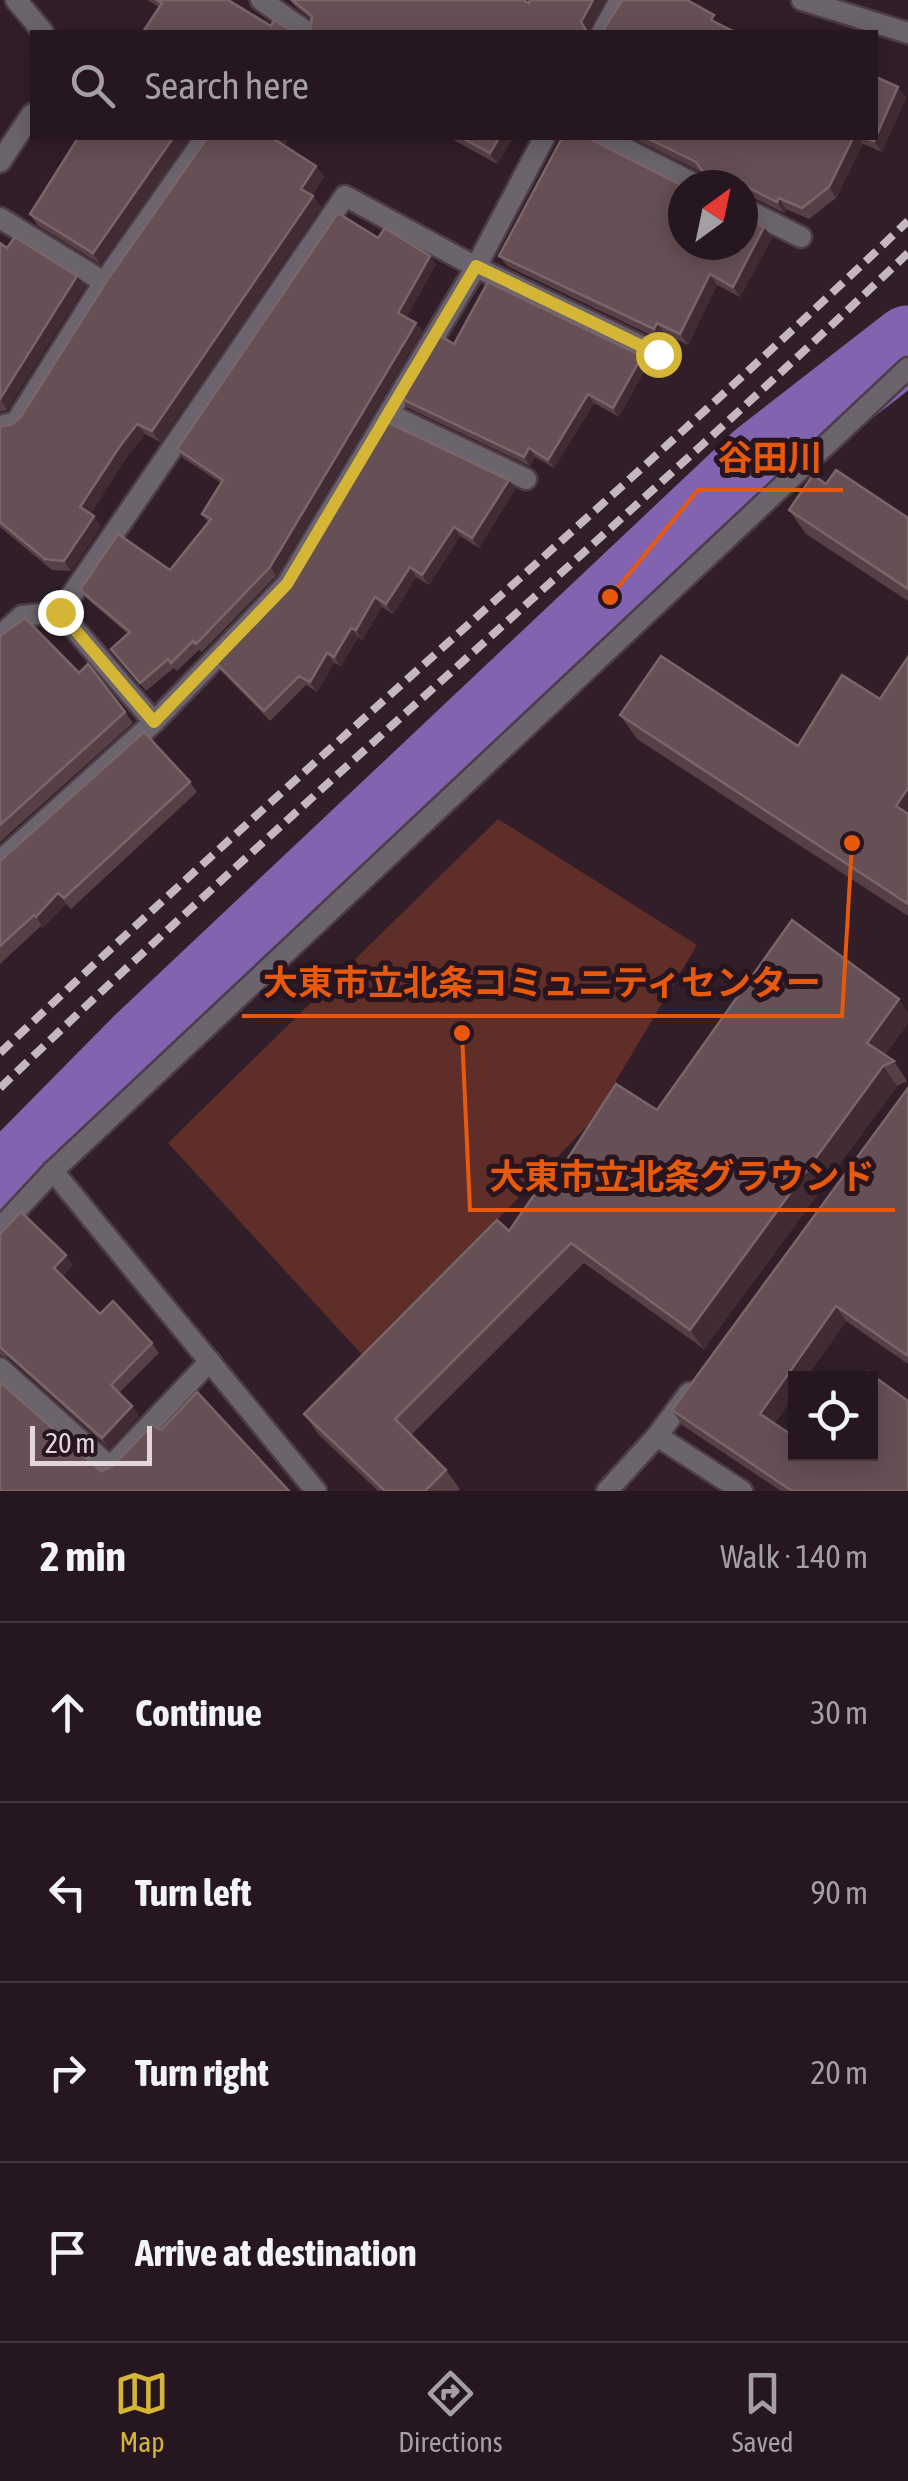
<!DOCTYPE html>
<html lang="en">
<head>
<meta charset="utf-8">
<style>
	:root { --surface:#25161f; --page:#31232c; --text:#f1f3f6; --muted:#a39fa4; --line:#42353d; --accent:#d4b535 }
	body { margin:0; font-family:"Asap Condensed","Noto Sans JP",sans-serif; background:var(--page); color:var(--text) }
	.controls { position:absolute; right:30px; bottom:30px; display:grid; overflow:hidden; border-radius:0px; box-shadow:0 5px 25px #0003 }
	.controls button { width:90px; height:90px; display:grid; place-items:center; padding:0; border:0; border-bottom:2px solid var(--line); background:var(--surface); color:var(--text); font:50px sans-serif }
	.compass { position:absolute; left:668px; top:170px; width:90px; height:90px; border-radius:50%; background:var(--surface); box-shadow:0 5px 25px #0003; rotate:33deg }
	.scale { position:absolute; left:30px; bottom:25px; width:122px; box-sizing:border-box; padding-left:10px; border:5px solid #e2d5db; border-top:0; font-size:28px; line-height:35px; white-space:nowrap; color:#e2d5db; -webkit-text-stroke:8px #27151f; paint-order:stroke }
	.stop { position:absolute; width:30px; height:30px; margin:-22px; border:8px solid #d4b535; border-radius:50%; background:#fff }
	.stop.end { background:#d4b535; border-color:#fff; box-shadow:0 2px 10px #0008 }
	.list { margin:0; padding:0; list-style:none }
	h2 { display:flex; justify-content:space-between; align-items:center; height:130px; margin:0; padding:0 40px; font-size:42px }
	h2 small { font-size:32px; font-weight:400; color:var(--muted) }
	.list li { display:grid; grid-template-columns:65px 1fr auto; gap:30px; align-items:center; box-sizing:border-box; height:180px; padding:0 40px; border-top:2px solid var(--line) }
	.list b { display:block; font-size:38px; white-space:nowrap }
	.list em { font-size:32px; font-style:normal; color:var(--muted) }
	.icon { flex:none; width:55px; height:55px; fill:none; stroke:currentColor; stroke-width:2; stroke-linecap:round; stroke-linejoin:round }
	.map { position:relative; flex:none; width:908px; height:1491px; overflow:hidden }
	.search { position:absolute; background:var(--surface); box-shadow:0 5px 25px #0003; left:30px; right:30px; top:30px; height:110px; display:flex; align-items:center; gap:25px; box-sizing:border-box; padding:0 35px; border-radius:0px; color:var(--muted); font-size:38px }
	.sheet { height:850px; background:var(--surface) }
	nav { display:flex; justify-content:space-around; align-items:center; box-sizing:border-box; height:140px; border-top:2px solid var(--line); background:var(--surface); font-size:28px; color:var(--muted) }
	nav a { display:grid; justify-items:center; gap:5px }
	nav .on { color:var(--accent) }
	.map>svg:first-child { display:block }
</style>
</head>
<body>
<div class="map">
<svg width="908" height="1491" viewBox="0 0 908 1491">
	<rect width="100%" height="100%" fill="#311e29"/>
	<polygon fill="#5f2e28" points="498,819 697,945 592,1121 365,1358 168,1143"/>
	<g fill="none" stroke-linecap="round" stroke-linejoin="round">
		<polyline stroke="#8163af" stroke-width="75" points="0,1185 141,1042 760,458 908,343"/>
		<g stroke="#4d3b45" stroke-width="25">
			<g id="minor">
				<polyline points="16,0 43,32"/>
				<polyline points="261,0 307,32"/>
				<polyline points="802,0 908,33"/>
				<polyline points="602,32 620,0"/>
				<polyline points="604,138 697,185"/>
				<polyline points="0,162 32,114"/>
				<polyline points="743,208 801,237"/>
				<polyline points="0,218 104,282"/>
				<polyline points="389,414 526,479"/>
				<polyline points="0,426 16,422 104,282 205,138"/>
				<polyline points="60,612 345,196 476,267 658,354"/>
				<polyline points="0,636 22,616 60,612 154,722"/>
				<polyline points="0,861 154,722 287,584 476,267 544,138"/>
				<polyline points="53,1171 316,1491"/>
				<polyline points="0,1228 53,1171 908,368"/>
				<polyline points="0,1368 110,1467 210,1361"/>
				<polyline points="657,1436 742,1491"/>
				<polyline points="607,1491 657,1436 689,1393"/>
			</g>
		</g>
		<use href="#minor" stroke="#6b646c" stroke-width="20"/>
		<g stroke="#c5b7be" stroke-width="8" stroke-dasharray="15 8" stroke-linecap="butt">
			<path d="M 0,1053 C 297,770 611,505 908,221"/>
			<path d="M 0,1088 C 296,803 610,537 908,253"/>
		</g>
	</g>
	<g fill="#574045">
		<polygon points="147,0 228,0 271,26 159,7"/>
		<polygon points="290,0 523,0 529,3 530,0 606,0 589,32 310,30 312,20 296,7"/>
		<polygon points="898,87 906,98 882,152 863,144 836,198 809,219 786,209 784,213 748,195 743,195 743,185 695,185 701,181 703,173 633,138 876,138"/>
		<polygon points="78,138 189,138 100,264 37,225 30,214"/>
		<polygon points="207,138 289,138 284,146 316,166 324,177 312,195 321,207 160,442 145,434 127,457 90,514 101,527 71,571 52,570 0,527 0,427 12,424 20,418"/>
		<polygon points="450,138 513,138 497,164"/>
		<polygon points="562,138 592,138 592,140 764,227 772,238 740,297 717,285 688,345 665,334 661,340 507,266 499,256"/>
		<polygon points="378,238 436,264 406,318 416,323 422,331 276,576 202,652 199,650 177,671 174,668 146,691 111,649 128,634 86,598 80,590 170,570 208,522 202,514 221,483 183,458 177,449"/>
		<polygon points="0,243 7,248 77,276 85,286 7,410 0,412"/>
		<polygon points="454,344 642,356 648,364 619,417 594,403 554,468 535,457 530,466 408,408 402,399"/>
		<polygon points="826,484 908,518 908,601 806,534 789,510"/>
		<polygon points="515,489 479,548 460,536 429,585 416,577 393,614 382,607 362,640 358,637 341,666 334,663 317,692 306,685 270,721 222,672 215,662"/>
		<polygon points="0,636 79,673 125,712 133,723 0,842"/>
		<polygon points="908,657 908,916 637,739 620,715 798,746 880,699"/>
		<polygon points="190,782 197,792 71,909 66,904 43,928 41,926 0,964 0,861"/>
		<polygon points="885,1055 894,1061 907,1081 897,1086 704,1349 584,1263 411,1435 446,1470 460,1489 458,1491 378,1491 318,1434 304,1414 509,1231 563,1166 657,1110"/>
		<polygon points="908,1088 908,1364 846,1321 774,1424 796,1454 870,1454 908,1491 781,1491 682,1425 672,1410"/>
		<polygon points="0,1234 73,1265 62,1277 100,1314 152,1343 159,1353 119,1393 132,1406 139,1416 109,1448 8,1357 0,1355"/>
	</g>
	<g fill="#422c33">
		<polygon points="593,0 606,0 589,32 587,32 581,22"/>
		<polygon points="898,87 906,98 882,152 874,141"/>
		<polygon points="173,138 189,138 100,264 93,253"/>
		<polygon points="275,138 289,138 281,150 274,139"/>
		<polygon points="499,138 513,138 497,164 490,153"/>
		<polygon points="853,138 858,138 863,144 836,198 829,187"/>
		<polygon points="316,166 324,177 309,200 301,189"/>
		<polygon points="313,196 321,207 160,442 152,431"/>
		<polygon points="779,198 786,209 784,213 777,202"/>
		<polygon points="764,227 772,238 740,297 733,287"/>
		<polygon points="430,256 436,264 404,322 398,313"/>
		<polygon points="710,274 717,285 688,345 680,334"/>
		<polygon points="77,276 85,286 7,410 0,399"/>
		<polygon points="416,323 422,331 276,576 270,567"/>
		<polygon points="657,323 665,334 661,340 654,329"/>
		<polygon points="642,356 648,364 619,417 613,408"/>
		<polygon points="588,394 594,403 554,468 548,460"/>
		<polygon points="137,424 145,434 127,457 88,518 80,507 120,446"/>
		<polygon points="529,448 535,457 530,466 524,457"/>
		<polygon points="509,480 515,489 479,548 472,538"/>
		<polygon points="94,516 101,527 71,571 64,561"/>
		<polygon points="454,527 460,536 429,585 422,575"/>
		<polygon points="410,567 416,577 393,614 386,604"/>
		<polygon points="375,597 382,607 362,640 356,630"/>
		<polygon points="351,628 358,637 341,666 334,657"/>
		<polygon points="327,653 334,663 317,692 310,682"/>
		<polygon points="908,788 908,823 896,806"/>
		<polygon points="58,893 66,904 43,928 36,917"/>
		<polygon points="899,999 908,1012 908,1024 880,1062 867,1043"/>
		<polygon points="883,1066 897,1086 704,1349 690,1330"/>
		<polygon points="66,1255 73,1265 61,1278 54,1268"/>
		<polygon points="836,1306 846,1321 806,1378 796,1378 796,1394 771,1429 760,1414"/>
		<polygon points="132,1406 139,1416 109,1448 102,1438"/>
	</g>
	<g fill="#665055" stroke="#7a656a" stroke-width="2.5">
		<polygon points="157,0 228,0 271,26 274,20 294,32 143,32 162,3"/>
		<polygon points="292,0 523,0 529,3 530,0 593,0 581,22 587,32 303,32 310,30 312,16"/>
		<polygon points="622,0 687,0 714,15 711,20 735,32 591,32 602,32"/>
		<polygon points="876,77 898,87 874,141 865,138 876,138"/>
		<polygon points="78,138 173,138 93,253 30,214"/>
		<polygon points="207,138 275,138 274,139 316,166 301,189 313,196 152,431 137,424 120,446 80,507 94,516 64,561 45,559 0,522 0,427 12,424 20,418 108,279"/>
		<polygon points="462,138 499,138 490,153"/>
		<polygon points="562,138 588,138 683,186 683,245 743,245 743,215 764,227 733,287 710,274 680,334 657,323 654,329 499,256"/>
		<polygon points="647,138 853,138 829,187 802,208 779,198 777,202 743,185 734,184 732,185 695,185 701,181 703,172 696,162"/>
		<polygon points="338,213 378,238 385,228 430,256 398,313 416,323 270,567 196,644 193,641 171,663 168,659 140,683 111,649 130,632 80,590 118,534 170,570 211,519 202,514 223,480 177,449"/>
		<polygon points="15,237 77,276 0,399 0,243 7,248"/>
		<polygon points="488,282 642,356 613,408 588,394 548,460 529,448 524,457 402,399 440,336 454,344"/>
		<polygon points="387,422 509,480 472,538 454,527 422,575 410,567 386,604 375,597 356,630 351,628 334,657 327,653 310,682 299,676 264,711 215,662 292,582"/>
		<polygon points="836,470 908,518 908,589 789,510 813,475 826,484"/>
		<polygon points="25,618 79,673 88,664 125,712 0,825 0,636"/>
		<polygon points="661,656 798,746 842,675 880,699 908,657 908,788 896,806 908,814 908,904 620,715"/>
		<polygon points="144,732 190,782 64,898 58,893 36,917 34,915 0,946 0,861"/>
		<polygon points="792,920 899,999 867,1043 894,1061 883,1066 690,1330 571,1243 395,1419 446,1470 425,1491 385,1491 304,1414 497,1220 509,1231 557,1162 563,1166 616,1084 657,1110"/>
		<polygon points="908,1088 908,1356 836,1306 760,1414 796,1438 796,1454 870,1454 870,1378 864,1378 868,1372 908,1401 908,1491 792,1491 672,1410"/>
		<polygon points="21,1212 66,1255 54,1268 100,1314 113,1301 152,1343 111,1385 132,1406 102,1438 0,1347 0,1234"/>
		<polygon points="0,1382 101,1471 113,1466 152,1425 161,1430 197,1392 289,1491 0,1491"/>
	</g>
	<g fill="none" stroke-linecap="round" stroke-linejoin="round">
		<polyline stroke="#d4b535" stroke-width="12" points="60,612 154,722 287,584 476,266 658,354"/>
	</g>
	<path fill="none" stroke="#e8590c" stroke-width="4" d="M610 597L698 490H843M852 843L842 1016H242M462 1033L470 1210H895"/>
	<g fill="#e8590c" stroke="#27151f" stroke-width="4">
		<circle cx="610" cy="597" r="10"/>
		<circle cx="852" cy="843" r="10"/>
		<circle cx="462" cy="1033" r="10"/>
	</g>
	<g font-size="35" text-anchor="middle" font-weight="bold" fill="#e8590c" stroke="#27151f" stroke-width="10" stroke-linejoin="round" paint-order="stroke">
		<text x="770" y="470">谷田川</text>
		<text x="542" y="995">大東市立北条コミュニティセンター</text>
		<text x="682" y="1189">大東市立北条グラウンド</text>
	</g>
</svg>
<div class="controls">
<button><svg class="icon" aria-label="locate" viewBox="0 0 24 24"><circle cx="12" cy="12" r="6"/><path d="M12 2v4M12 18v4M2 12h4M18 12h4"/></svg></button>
</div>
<svg class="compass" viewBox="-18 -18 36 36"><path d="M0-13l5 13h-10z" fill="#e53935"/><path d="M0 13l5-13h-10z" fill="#a39fa4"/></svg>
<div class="scale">20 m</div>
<div class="stop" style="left:658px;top:354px"></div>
<div class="stop end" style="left:60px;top:612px"></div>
<div class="search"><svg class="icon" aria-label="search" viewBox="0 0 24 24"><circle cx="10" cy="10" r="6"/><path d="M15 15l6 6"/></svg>Search here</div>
</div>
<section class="sheet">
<h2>2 min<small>Walk · 140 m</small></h2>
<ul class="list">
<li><svg class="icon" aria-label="ahead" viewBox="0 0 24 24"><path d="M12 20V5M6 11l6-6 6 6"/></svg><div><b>Continue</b></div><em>30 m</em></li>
<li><svg class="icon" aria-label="left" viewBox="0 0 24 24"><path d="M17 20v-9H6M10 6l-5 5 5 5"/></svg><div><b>Turn left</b></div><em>90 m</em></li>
<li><svg class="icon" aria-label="right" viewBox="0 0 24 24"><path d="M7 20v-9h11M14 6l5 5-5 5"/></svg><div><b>Turn right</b></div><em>20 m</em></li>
<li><svg class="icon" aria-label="arrive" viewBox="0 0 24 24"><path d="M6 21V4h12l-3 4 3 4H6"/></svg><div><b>Arrive at destination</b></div></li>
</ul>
</section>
<nav>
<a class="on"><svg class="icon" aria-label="map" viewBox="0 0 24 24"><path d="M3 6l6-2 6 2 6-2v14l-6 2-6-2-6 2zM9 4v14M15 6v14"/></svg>Map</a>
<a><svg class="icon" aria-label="directions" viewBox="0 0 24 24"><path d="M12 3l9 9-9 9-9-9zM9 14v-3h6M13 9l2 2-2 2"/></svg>Directions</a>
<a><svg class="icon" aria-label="saved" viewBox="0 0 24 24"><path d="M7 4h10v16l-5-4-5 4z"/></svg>Saved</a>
</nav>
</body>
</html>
